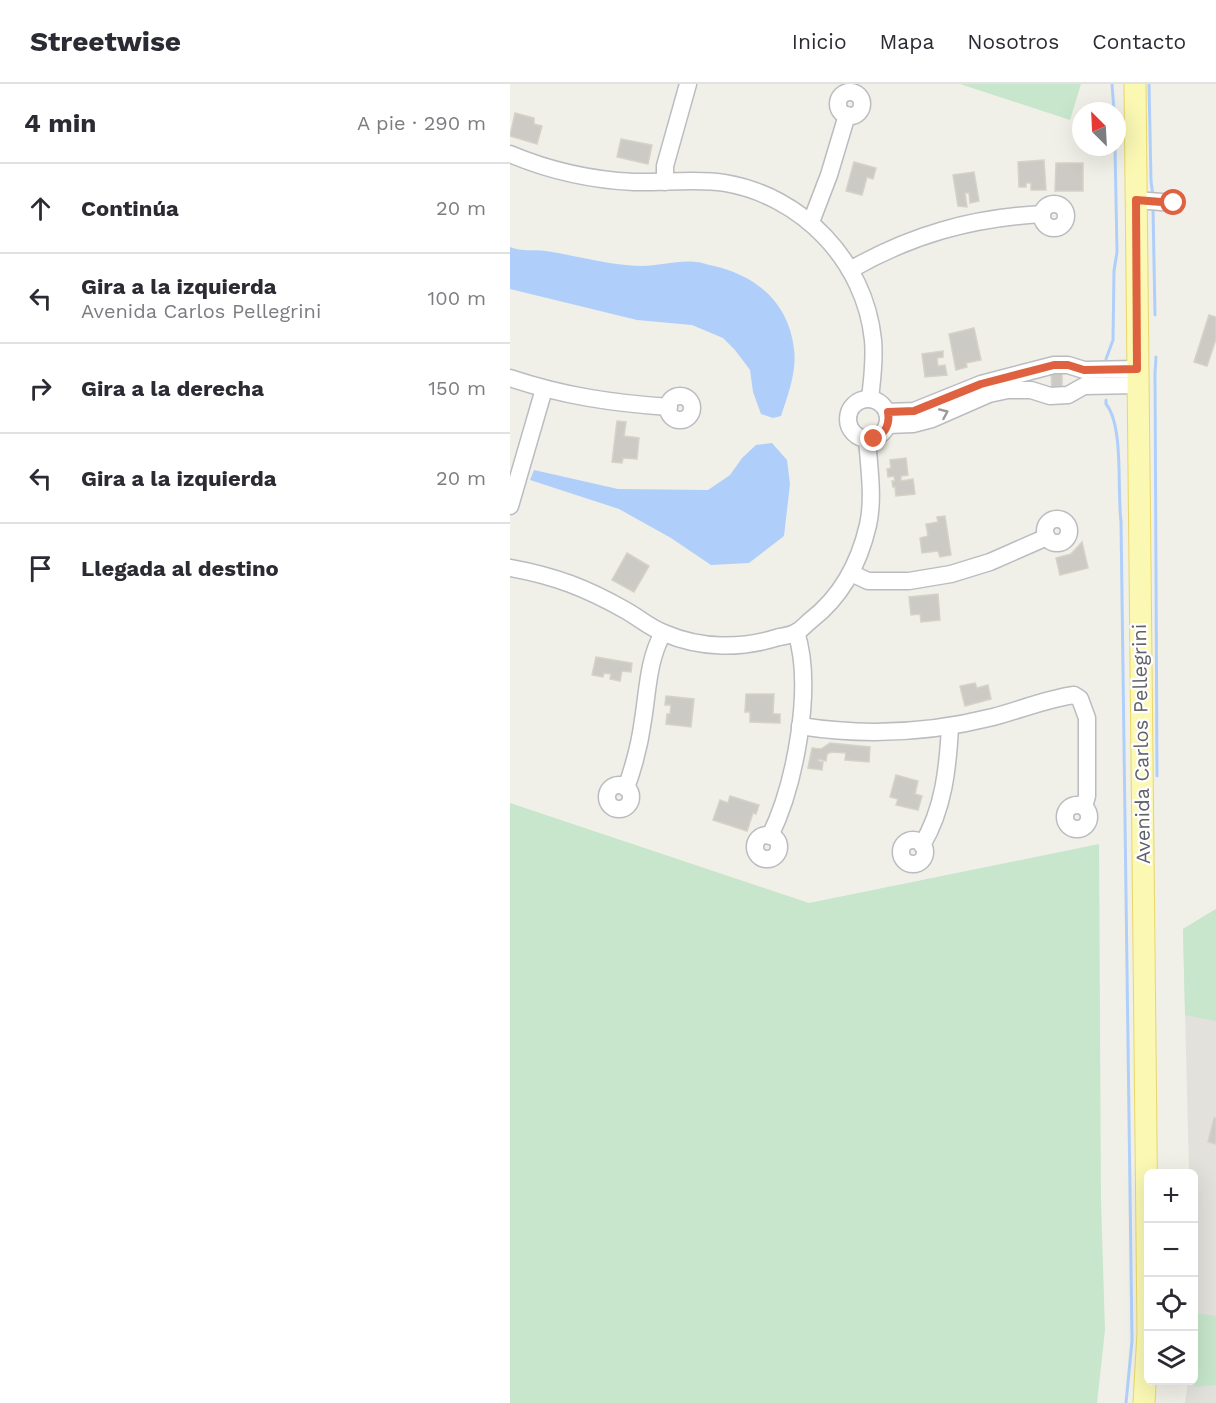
<!DOCTYPE html>
<html lang="es">
<head>
<meta charset="utf-8">
<style>
	:root { --surface:#fff; --page:#f7f7f7; --text:#2b2b33; --muted:#7c7c81; --line:#e1e1e2 }
	body { margin:0; font-family:"Work Sans",sans-serif; background:var(--page); color:var(--text) }
	.controls { position:absolute; right:18px; bottom:18px; display:grid; overflow:hidden; border-radius:9px; box-shadow:0 6px 24px #0002 }
	.controls button { width:54px; height:54px; display:grid; place-items:center; padding:0; border:0; border-bottom:2px solid var(--line); background:var(--surface); color:var(--text); font:30px sans-serif }
	.compass { position:absolute; left:562px; top:18px; width:54px; height:54px; border-radius:50%; background:var(--surface); box-shadow:0 6px 24px #0002; rotate:336deg }
	.stop { position:absolute; width:18px; height:18px; margin:-14px; border:4px solid #df6240; border-radius:50%; background:#fff }
	.stop.end { background:#df6240; border-color:#fff; box-shadow:0 2px 6px #0008 }
	.list { margin:0; padding:0; list-style:none }
	h2 { display:flex; justify-content:space-between; align-items:center; height:78px; margin:0; padding:0 24px; font-size:26px }
	h2 small { font-size:20px; font-weight:400; color:var(--muted) }
	.list li { display:grid; grid-template-columns:39px 1fr auto; gap:18px; align-items:center; box-sizing:border-box; height:90px; padding:0 24px; border-top:2px solid var(--line) }
	.list b { display:block; font-size:22px; white-space:nowrap }
	.list p { margin:0; font-size:20px; white-space:nowrap; color:var(--muted) }
	.list em { font-size:20px; font-style:normal; color:var(--muted) }
	.icon { flex:none; width:33px; height:33px; fill:none; stroke:currentColor; stroke-width:2; stroke-linecap:round; stroke-linejoin:round }
	.map { position:relative; flex:none; width:706px; height:1319px; overflow:hidden }
	header { display:flex; align-items:center; gap:36px; box-sizing:border-box; height:84px; padding:0 30px; background:var(--surface); border-bottom:2px solid var(--line) }
	header strong { font-size:28px }
	nav { display:flex; gap:33px; margin-inline-start:auto; font-size:21px }
	main { display:flex }
	aside { flex:1; background:var(--surface) }
	.map>svg:first-child { display:block }
</style>
</head>
<body>
<header>
<strong>Streetwise</strong>
<nav><a>Inicio</a><a>Mapa</a><a>Nosotros</a><a>Contacto</a></nav>
</header>
<main>
<aside>
<h2>4 min<small>A pie · 290 m</small></h2>
<ul class="list">
<li><svg class="icon" aria-label="ahead" viewBox="0 0 24 24"><path d="M12 20V5M6 11l6-6 6 6"/></svg><div><b>Continúa</b></div><em>20 m</em></li>
<li><svg class="icon" aria-label="left" viewBox="0 0 24 24"><path d="M17 20v-9H6M10 6l-5 5 5 5"/></svg><div><b>Gira a la izquierda</b><p>Avenida Carlos Pellegrini</p></div><em>100 m</em></li>
<li><svg class="icon" aria-label="right" viewBox="0 0 24 24"><path d="M7 20v-9h11M14 6l5 5-5 5"/></svg><div><b>Gira a la derecha</b></div><em>150 m</em></li>
<li><svg class="icon" aria-label="left" viewBox="0 0 24 24"><path d="M17 20v-9H6M10 6l-5 5 5 5"/></svg><div><b>Gira a la izquierda</b></div><em>20 m</em></li>
<li><svg class="icon" aria-label="arrive" viewBox="0 0 24 24"><path d="M6 21V4h12l-3 4 3 4H6"/></svg><div><b>Llegada al destino</b></div></li>
</ul>
</aside>
<div class="map">
<svg width="706" height="1319" viewBox="0 0 706 1319">
	<rect width="100%" height="100%" fill="#f0f0e8"/>
	<polygon fill="#e2e1dc" points="706,825 706,1319 675,1319 678,1297 684,1296 684,1090 679,1089 673,845"/>
	<g fill="#c7e6cb">
		<polygon points="450,0 571,0 560,36"/>
		<polygon points="0,719 299,819 589,760 591,1117 595,1246 587,1319 0,1319"/>
		<polygon points="706,825 706,937 675,931 673,845"/>
		<polygon points="684,1229 706,1232 706,1301 685,1303 681,1297 684,1296"/>
	</g>
	<g fill="#afcffa">
		<path d="M 0,163 C 12,168 24,165 36,167 C 68,172 98,181 131,182 C 149,182 168,176 186,178 C 192,178 198,181 204,182 C 247,192 279,219 284,265 C 287,287 278,311 271,332 L 263,334 L 251,330 L 243,308 L 240,286 L 225,266 L 213,254 L 182,241 L 127,236 L 0,205 Z"/>
		<polygon points="262,359 277,376 280,400 274,452 239,479 201,481 161,454 109,425 20,396 24,386 108,405 198,406 220,391 232,374 246,361"/>
	</g>
	<g fill="none" stroke-linecap="round" stroke-linejoin="round">
		<g stroke="#afcffa" stroke-width="3">
			<polyline points="602,0 604,27"/>
			<polyline points="639,0 641,97 643,112"/>
			<polyline points="643,124 645,231"/>
			<polyline points="646,273 645,289 647,692"/>
			<polyline points="596,275 603,256 604,187 607,168 605,63"/>
			<path d="M 596,316 L 596,320 C 614,342 607,406 611,437 L 622,1257 L 616,1319"/>
		</g>
	</g>
	<g fill="#cccac4" stroke="#d5d2c7" stroke-width="1.5">
		<polygon points="5,29 24,34 24,40 32,42 27,60 0,52"/>
		<polygon points="111,55 142,61 138,80 107,73"/>
		<polygon points="534,76 536,106 521,106 521,99 516,99 516,103 509,103 508,78"/>
		<polygon points="344,78 366,84 363,95 357,93 352,111 336,107"/>
		<polygon points="546,79 573,79 573,107 545,107"/>
		<polygon points="464,88 469,117 460,119 459,109 455,109 457,123 448,122 443,91"/>
		<polygon points="699,231 706,233 706,255 697,282 684,278"/>
		<polygon points="464,244 471,276 456,279 457,283 446,286 439,250"/>
		<polygon points="433,267 433,273 427,274 428,282 435,281 437,291 415,293 412,270"/>
		<polygon points="552,277 552,315 542,315 541,278"/>
		<polygon points="107,337 116,338 114,352 129,354 127,375 113,374 112,379 102,378"/>
		<polygon points="396,374 398,391 391,392 391,397 403,395 405,410 386,412 385,403 383,403 382,397 385,397 384,392 378,393 377,385 381,384 380,376"/>
		<polygon points="435,432 441,471 430,473 428,467 412,469 410,454 418,452 416,440 428,438 427,433"/>
		<polygon points="572,458 578,484 550,491 546,474 561,470"/>
		<polygon points="117,469 139,482 124,508 102,496"/>
		<polygon points="428,510 430,536 411,538 410,530 401,531 399,513"/>
		<polygon points="86,573 122,579 121,588 112,587 110,597 100,595 101,590 94,589 93,593 82,591"/>
		<polygon points="465,599 467,604 478,601 481,615 455,622 450,602"/>
		<polygon points="236,610 264,610 263,630 270,630 270,639 240,638 240,628 235,628"/>
		<polygon points="156,612 184,615 181,643 156,640 157,630 160,630 161,621 155,621"/>
		<polygon points="320,659 360,663 359,678 335,676 336,669 321,668 317,670 316,677 309,675 308,677 313,678 312,686 298,684 302,664 311,665"/>
		<polygon points="386,691 408,697 405,710 412,712 408,726 386,721 388,715 380,713"/>
		<polygon points="220,712 249,721 246,730 243,729 237,747 203,736 210,716 218,719"/>
		<polygon points="704,1034 706,1034 706,1060 698,1058"/>
	</g>
	<g fill="none" stroke-linecap="round" stroke-linejoin="round">
		<g stroke="#babcc0" stroke-width="19">
			<g id="minor">
				<circle cx="340" cy="20" r="12"/>
				<path d="M 0,70 C 38,86 83,96 124,98 C 151,99 188,94 215,99 C 292,112 355,177 363,256 C 365,276 362,296 360,315"/>
				<polyline points="155,98 155,82 178,0"/>
				<polyline points="626,116 664,119"/>
				<circle cx="544" cy="132" r="12"/>
				<polyline points="301,138 319,91 337,31"/>
				<path d="M 340,186 C 401,151 461,134 532,130"/>
				<path d="M 0,294 C 54,312 102,319 159,323"/>
				<circle cx="170" cy="324" r="12"/>
				<circle cx="358" cy="335" r="20"/>
				<polyline points="377,328 404,327 471,300 544,281 558,281 574,286 627,285"/>
				<polyline points="378,341 403,340 422,335 479,310 498,306 521,306 540,312 558,311 574,302 628,301"/>
				<polyline points="0,422 34,305"/>
				<circle cx="547" cy="447" r="12"/>
				<path d="M 1,484 C 45,492 76,504 115,526 C 128,533 140,544 154,549 C 191,565 232,565 269,553 C 275,552 282,551 287,548 C 292,545 296,540 301,536 C 332,512 349,480 358,441 C 364,414 359,383 357,355"/>
				<polyline points="341,489 358,497 399,497 441,490 480,478 537,453"/>
				<path d="M 290,642 C 354,652 420,649 483,633 C 510,626 536,615 564,611 L 570,615 L 577,634 L 577,712 L 574,723"/>
				<circle cx="109" cy="713" r="12"/>
				<path d="M 116,704 C 124,682 130,659 133,636 C 138,605 138,576 153,549"/>
				<circle cx="567" cy="733" r="12"/>
				<circle cx="257" cy="763" r="12"/>
				<path d="M 260,752 C 285,701 304,603 286,548"/>
				<circle cx="403" cy="768" r="12"/>
				<path d="M 412,761 C 434,725 438,682 440,642"/>
			</g>
		</g>
		<g stroke="#e9d769" stroke-width="23">
			<polyline id="major" points="625,0 638,1249 634,1319"/>
		</g>
		<use href="#minor" stroke="#fff" stroke-width="16"/>
		<use href="#major" stroke="#faf8b3" stroke-width="21"/>
	</g>
	<defs><path id="oneway-chevron" d="M-2-3.5L2.5 0L-2 3.5" fill="none" stroke-width="1.6" stroke-linecap="round" stroke-linejoin="round" transform="scale(1.5)"/></defs>
	<use stroke="#97999c" href="#oneway-chevron" transform="translate(434 329) rotate(-24)"/>
	<g fill="none" stroke-linecap="round" stroke-linejoin="round">
		<path stroke="#df6240" stroke-width="8" d="M 364,355 C 376,349 380,341 378,328 L 404,327 L 471,300 L 544,281 L 558,281 L 574,286 L 627,285 L 626,116 L 664,119"/>
	</g>
	<g text-anchor="middle" stroke-width="4.5" stroke-linejoin="round" paint-order="stroke">
		<g font-size="20" fill="#5f6267" stroke="#fff">
			<text transform="translate(631 660) rotate(-91)" y="7">Avenida Carlos Pellegrini</text>
		</g>
	</g>
</svg>
<div class="controls">
<button>+</button>
<button>−</button>
<button><svg class="icon" aria-label="locate" viewBox="0 0 24 24"><circle cx="12" cy="12" r="6"/><path d="M12 2v4M12 18v4M2 12h4M18 12h4"/></svg></button>
<button><svg class="icon" aria-label="layers" viewBox="0 0 24 24"><path d="M12 4l9 5-9 5-9-5zM3 14l9 5 9-5"/></svg></button>
</div>
<svg class="compass" viewBox="-18 -18 36 36"><path d="M0-13l5 13h-10z" fill="#e53935"/><path d="M0 13l5-13h-10z" fill="#7c7c81"/></svg>
<div class="stop" style="left:664px;top:119px"></div>
<div class="stop end" style="left:364px;top:355px"></div>
</div>
</main>
</body>
</html>
